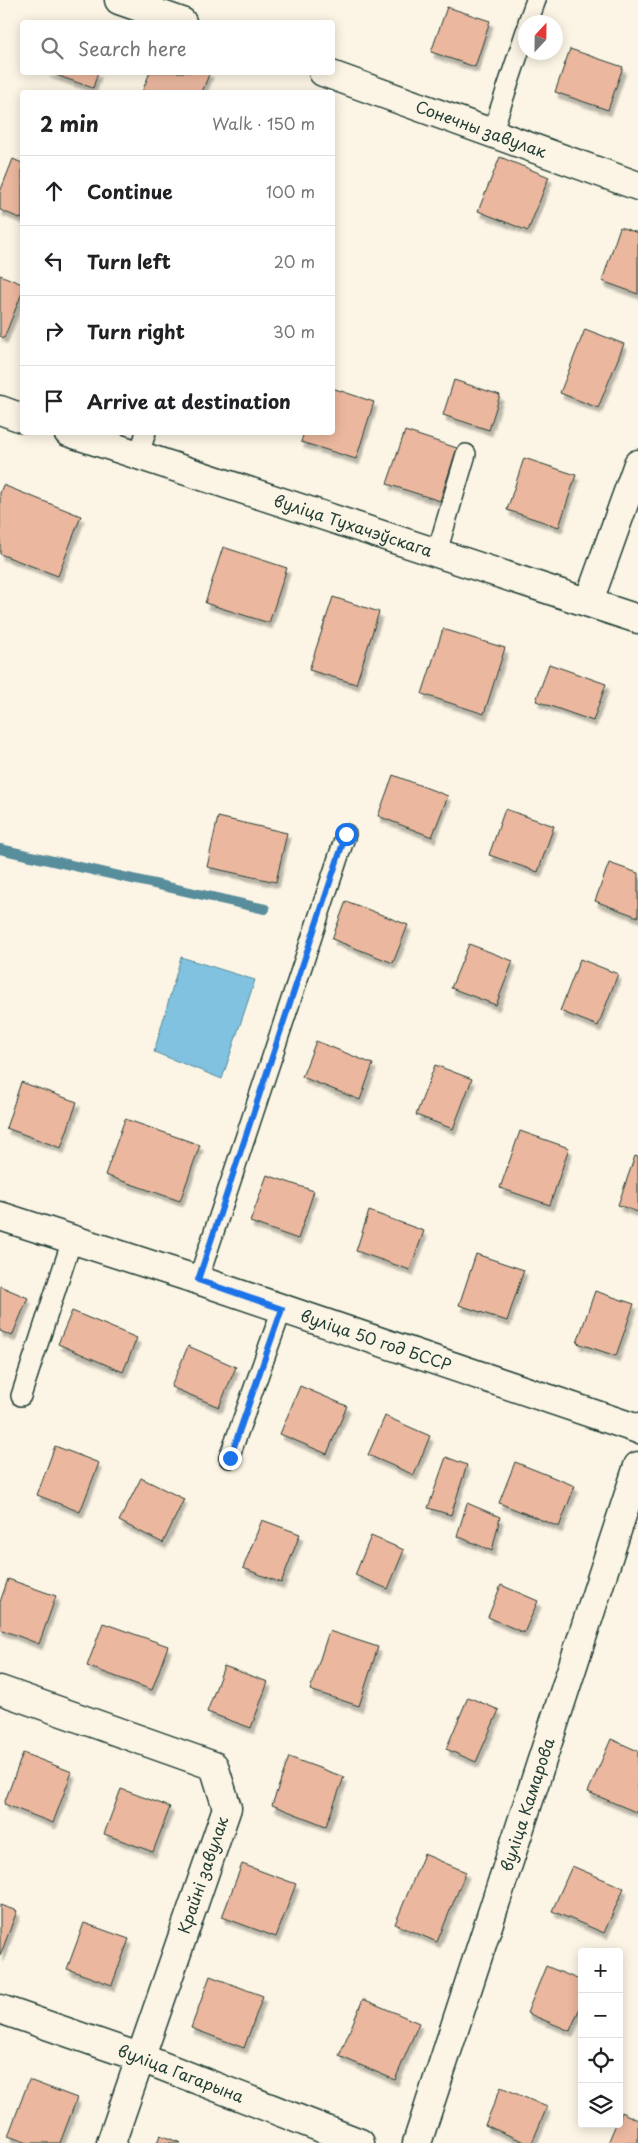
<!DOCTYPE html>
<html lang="en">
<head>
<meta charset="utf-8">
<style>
	:root { --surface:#fff; --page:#f6f6f6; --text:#202124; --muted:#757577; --line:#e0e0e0 }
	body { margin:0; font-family:"Playpen Sans",sans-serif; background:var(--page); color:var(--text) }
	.controls { position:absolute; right:15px; bottom:15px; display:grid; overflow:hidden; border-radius:5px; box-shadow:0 2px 12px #0003 }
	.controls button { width:45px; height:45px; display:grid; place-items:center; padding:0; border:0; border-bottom:1px solid var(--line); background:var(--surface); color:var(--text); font:25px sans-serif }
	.compass { position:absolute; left:518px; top:15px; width:45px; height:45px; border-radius:50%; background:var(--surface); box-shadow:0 2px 12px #0003; rotate:22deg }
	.stop { position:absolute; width:15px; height:15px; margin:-11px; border:4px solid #1a73e8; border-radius:50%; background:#fff }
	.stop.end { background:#1a73e8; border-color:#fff; box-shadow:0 1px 5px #0008 }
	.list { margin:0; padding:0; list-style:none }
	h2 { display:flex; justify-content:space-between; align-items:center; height:65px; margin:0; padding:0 20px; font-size:21px }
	h2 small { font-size:16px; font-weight:400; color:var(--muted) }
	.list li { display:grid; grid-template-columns:32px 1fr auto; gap:15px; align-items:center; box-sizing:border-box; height:70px; padding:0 20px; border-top:1px solid var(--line) }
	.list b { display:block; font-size:19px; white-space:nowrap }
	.list em { font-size:16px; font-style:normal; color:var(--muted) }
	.icon { flex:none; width:28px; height:28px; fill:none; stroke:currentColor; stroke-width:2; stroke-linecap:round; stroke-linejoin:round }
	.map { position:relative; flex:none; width:638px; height:2143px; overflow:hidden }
	.search { position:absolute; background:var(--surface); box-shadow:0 2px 12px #0003; left:20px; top:20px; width:315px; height:55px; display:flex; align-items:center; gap:12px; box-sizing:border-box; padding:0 18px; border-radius:5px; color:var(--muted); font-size:19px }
	.panel { position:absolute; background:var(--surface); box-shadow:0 2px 12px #0003; left:20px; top:90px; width:315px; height:345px; border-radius:5px }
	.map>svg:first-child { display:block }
</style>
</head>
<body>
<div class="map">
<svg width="638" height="2143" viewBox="0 0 638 2143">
	<defs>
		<filter id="shadow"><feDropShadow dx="3" dy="5.5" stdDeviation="1" flood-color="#0004"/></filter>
	</defs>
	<rect width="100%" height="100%" fill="#fcf5e5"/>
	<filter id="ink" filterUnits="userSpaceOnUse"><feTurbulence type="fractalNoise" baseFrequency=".02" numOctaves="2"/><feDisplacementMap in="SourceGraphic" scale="10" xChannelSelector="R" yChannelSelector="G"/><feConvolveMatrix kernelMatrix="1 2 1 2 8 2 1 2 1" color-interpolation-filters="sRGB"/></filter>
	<g filter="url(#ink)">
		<polygon fill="#80c2e0" stroke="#598d9b" points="181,957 255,980 222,1079 154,1052"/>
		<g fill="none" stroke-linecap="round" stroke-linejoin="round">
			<polyline stroke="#598d9b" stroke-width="10" points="0,849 265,909"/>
		</g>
		<g fill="#ebb79e" stroke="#1f3d34" filter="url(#shadow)">
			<polygon points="447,7 490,21 475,67 431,52"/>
			<polygon points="570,49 623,67 608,110 555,92"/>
			<polygon points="47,72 98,72 93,88"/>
			<polygon points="150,72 210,72 202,92 142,92"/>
			<polygon points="500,157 549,177 528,231 478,211"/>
			<polygon points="13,159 22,163 22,219 0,210 0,192"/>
			<polygon points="620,227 638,233 638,294 602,281"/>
			<polygon points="0,275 22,284 22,293 4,338 0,336"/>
			<polygon points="585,329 624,344 598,408 560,393"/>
			<polygon points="454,380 500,395 489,430 443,415"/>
			<polygon points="332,388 374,402 356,459 301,442 304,432 332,432"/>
			<polygon points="405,431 457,448 440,501 387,484"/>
			<polygon points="524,458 576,475 559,527 507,510"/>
			<polygon points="3,485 81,516 58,576 0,554 0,493"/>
			<polygon points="223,547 287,568 269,623 205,603"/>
			<polygon points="333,597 379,612 356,684 309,670"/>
			<polygon points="443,629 505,648 484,714 422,694"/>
			<polygon points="549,664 606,684 593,721 536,701"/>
			<polygon points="393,775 448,796 432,837 378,816"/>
			<polygon points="505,809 554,826 538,872 489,855"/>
			<polygon points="218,817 287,833 276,882 207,867"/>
			<polygon points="609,863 638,873 638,917 595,901"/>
			<polygon points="346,901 408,925 393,963 332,939"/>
			<polygon points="469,944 513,961 496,1005 451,988"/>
			<polygon points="580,959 618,974 598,1026 560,1011"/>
			<polygon points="316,1041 373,1064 360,1100 302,1077"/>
			<polygon points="435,1065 472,1079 453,1129 416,1115"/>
			<polygon points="21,1082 77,1102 61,1148 6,1128"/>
			<polygon points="125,1119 200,1145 180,1201 105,1175"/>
			<polygon points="520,1131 569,1148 550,1205 500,1188"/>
			<polygon points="635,1156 638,1157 638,1212 618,1205"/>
			<polygon points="267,1175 314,1191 298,1239 250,1222"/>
			<polygon points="369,1211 424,1231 410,1270 356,1251"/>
			<polygon points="476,1254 524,1270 507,1321 459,1305"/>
			<polygon points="0,1286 28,1298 12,1336 0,1331"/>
			<polygon points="595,1291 634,1304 616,1356 577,1343"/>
			<polygon points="72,1311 137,1338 123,1372 58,1344"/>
			<polygon points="188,1346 236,1367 219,1407 171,1387"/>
			<polygon points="300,1386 347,1406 327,1454 280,1434"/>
			<polygon points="385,1416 430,1436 414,1475 368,1455"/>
			<polygon points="55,1446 99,1463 80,1512 37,1495"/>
			<polygon points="446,1457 467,1465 451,1515 428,1508"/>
			<polygon points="515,1462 575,1486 559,1527 499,1503"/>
			<polygon points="141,1478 184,1499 163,1543 119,1521"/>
			<polygon points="467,1503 500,1517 492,1551 457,1536"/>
			<polygon points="262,1520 300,1534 281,1583 243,1568"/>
			<polygon points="371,1536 404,1550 388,1589 355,1575"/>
			<polygon points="8,1579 56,1596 39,1644 0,1629 0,1602"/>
			<polygon points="501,1585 538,1601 524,1633 488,1617"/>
			<polygon points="103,1623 168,1646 152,1690 87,1666"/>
			<polygon points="329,1631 378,1647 359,1706 310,1690"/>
			<polygon points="224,1666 268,1682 251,1728 207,1712"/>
			<polygon points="468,1697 499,1710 476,1762 446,1749"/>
			<polygon points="611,1739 638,1751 638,1813 588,1792"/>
			<polygon points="23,1753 72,1772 53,1823 4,1804"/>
			<polygon points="289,1757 344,1777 326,1826 272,1805"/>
			<polygon points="121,1789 170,1807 153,1852 104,1834"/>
			<polygon points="424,1854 466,1872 437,1942 395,1924"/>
			<polygon points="242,1864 296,1884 276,1937 222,1917"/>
			<polygon points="572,1866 624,1888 604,1933 552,1911"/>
			<polygon points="0,1905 17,1911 0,1956"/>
			<polygon points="84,1923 129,1939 112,1985 67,1969"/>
			<polygon points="546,1966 582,1981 582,2003 570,2031 527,2013"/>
			<polygon points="210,1976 263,1996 244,2048 191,2028"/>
			<polygon points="363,1999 419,2023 395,2080 339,2056"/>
			<polygon points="29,2080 77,2098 60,2143 28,2143 8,2136"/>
			<polygon points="501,2087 547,2107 532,2143 527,2143 485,2125"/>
			<polygon points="621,2112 638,2120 638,2143 608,2143 616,2124 619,2124"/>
			<polygon points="160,2135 181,2143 157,2143"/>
		</g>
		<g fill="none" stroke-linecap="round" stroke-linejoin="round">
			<g stroke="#1f3d34" stroke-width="22">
				<g id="service">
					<polyline points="528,22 536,0"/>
					<polyline points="492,133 526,31"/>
					<polyline points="139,455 146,432"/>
					<polyline points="437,552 466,454"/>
					<polyline points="198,1280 346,834"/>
					<polyline points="21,1396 72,1240"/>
					<polyline points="229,1458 282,1309"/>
				</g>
			</g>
			<g stroke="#1f3d34" stroke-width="31">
				<g id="minor">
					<polyline points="119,0 182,22"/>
					<path id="s1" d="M 323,72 L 638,186"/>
					<polyline points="0,410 22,418"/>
					<path id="s2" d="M 68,432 L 638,619"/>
					<polyline points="589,601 638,464"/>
					<path id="s3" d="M 0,1216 L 198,1280 L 638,1429"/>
					<polyline points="0,1690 214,1766 227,1808 111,2143"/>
					<path id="s4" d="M 0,2009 L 139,2057 L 360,2143"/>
					<path id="s5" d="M 417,2143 L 638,1466"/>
				</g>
			</g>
			<use href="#service" stroke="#fcf5e5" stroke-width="19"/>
			<use href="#minor" stroke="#fcf5e5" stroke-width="28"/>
		</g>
	</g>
	<g fill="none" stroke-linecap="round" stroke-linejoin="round" filter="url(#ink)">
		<polyline stroke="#1a73e8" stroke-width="6" points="230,1458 282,1309 198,1280 346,834"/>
	</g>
	<g text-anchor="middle" stroke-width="4" stroke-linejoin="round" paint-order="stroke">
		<g font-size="16" fill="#1f3d34" stroke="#fcf5e5">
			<text dy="6" stroke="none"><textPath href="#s1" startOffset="168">Сонечны завулак</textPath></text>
			<text dy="6" stroke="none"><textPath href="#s2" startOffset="300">вуліца Тухачэўскага</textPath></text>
			<text dy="6" stroke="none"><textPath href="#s3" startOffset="396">вуліца 50 год БССР</textPath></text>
			<text dy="6" stroke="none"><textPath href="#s5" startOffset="356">вуліца Камарова</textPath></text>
			<text transform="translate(203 1875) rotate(-71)" y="6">Крайні завулак</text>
			<text dy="6" stroke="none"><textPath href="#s4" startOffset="192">вуліца Гагарына</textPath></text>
		</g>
	</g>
</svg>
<div class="controls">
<button>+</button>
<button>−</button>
<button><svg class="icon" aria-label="locate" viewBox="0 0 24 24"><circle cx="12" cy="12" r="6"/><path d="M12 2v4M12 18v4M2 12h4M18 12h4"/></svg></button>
<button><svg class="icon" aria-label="layers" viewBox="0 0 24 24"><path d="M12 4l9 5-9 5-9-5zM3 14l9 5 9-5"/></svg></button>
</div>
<svg class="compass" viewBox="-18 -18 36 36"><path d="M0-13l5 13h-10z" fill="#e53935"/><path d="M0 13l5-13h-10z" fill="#757577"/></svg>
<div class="stop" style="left:346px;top:834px"></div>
<div class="stop end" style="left:230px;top:1458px"></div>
<div class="search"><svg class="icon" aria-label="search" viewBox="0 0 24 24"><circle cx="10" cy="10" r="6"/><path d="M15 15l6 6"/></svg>Search here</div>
<section class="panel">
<h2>2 min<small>Walk · 150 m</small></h2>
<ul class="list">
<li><svg class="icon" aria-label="ahead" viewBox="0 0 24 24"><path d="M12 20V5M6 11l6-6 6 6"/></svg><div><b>Continue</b></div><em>100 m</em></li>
<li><svg class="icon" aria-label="left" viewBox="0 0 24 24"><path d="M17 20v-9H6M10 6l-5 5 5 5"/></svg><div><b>Turn left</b></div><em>20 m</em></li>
<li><svg class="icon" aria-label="right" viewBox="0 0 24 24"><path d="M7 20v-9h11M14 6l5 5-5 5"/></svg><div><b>Turn right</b></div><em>30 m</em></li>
<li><svg class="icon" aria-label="arrive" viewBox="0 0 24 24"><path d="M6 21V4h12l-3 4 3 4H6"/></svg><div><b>Arrive at destination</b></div></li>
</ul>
</section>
</div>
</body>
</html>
